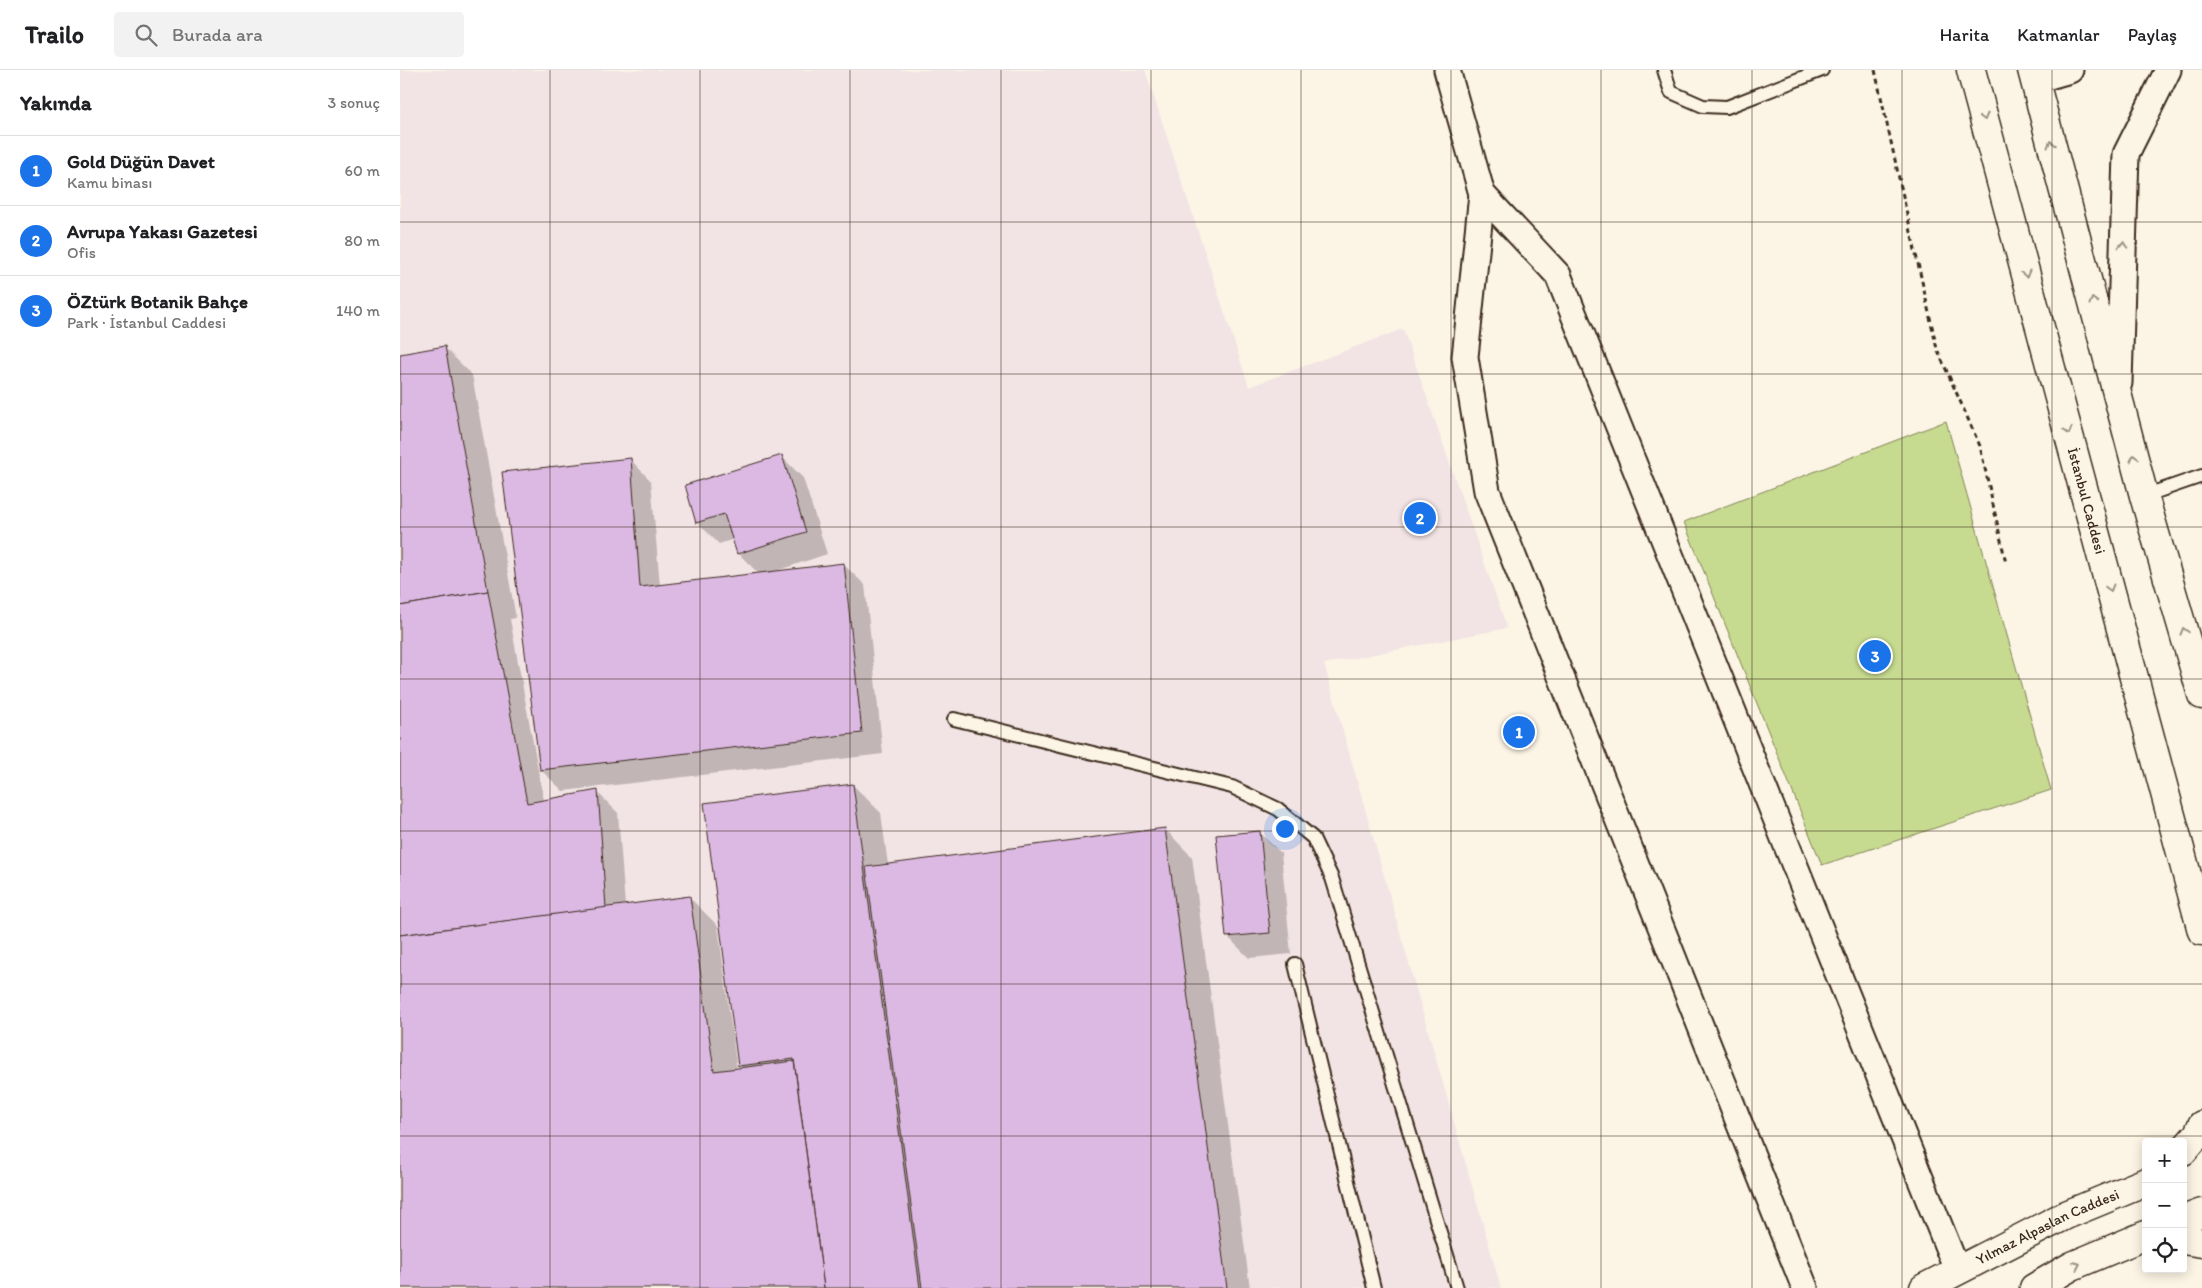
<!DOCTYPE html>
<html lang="tr">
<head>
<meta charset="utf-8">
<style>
	:root { --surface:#fff; --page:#f2f2f2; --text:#202124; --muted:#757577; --line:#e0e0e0; --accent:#1a73e8 }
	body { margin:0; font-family:Itim,sans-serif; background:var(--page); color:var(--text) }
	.controls { position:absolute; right:15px; bottom:15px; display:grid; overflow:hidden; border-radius:5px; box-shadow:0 2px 12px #0003 }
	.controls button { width:45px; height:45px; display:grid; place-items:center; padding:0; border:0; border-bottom:1px solid var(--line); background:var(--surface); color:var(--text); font:25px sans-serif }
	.you { position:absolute; left:884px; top:758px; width:18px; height:18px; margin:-12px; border:4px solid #fff; border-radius:50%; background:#1a73e8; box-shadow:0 0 0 8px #1a73e833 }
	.badge { display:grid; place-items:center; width:32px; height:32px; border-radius:50%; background:var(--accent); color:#fff; font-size:16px; font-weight:700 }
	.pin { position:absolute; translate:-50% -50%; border:2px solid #fff; box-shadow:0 1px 5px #0006 }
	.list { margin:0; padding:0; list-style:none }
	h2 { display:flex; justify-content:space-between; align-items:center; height:65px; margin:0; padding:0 20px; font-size:21px }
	h2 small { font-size:16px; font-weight:400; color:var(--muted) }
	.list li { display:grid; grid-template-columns:32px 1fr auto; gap:15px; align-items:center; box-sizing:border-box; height:70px; padding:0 20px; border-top:1px solid var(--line) }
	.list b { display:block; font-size:19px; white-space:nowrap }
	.list p { margin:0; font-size:16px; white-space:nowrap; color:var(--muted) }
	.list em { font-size:16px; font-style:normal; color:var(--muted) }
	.icon { flex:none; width:28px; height:28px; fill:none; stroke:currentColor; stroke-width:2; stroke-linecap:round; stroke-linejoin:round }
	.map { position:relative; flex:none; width:1802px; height:1218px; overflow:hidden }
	header { display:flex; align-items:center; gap:30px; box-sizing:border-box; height:70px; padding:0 25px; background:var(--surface); border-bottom:1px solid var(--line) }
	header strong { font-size:24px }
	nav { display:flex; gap:28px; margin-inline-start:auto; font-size:18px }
	.search { width:350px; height:45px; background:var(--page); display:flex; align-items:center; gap:12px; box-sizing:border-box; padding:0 18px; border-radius:5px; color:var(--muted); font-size:19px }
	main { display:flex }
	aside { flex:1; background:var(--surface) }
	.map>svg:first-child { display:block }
</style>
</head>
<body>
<header>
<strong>Trailo</strong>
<div class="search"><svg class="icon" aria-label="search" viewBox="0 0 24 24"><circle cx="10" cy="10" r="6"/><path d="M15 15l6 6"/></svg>Burada ara</div>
<nav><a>Harita</a><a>Katmanlar</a><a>Paylaş</a></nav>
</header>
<main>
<aside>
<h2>Yakında<small>3 sonuç</small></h2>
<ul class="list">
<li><span class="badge">1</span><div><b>Gold Düğün Davet</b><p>Kamu binası</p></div><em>60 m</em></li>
<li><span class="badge">2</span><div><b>Avrupa Yakası Gazetesi</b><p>Ofis</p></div><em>80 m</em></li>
<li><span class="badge">3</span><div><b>ÖZtürk Botanik Bahçe</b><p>Park · İstanbul Caddesi</p></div><em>140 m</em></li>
</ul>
</aside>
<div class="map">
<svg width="1802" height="1218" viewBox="0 0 1802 1218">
	<rect width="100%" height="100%" fill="#fcf5e5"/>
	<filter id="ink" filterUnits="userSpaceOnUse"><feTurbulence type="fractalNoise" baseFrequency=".02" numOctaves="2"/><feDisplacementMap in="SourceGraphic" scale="10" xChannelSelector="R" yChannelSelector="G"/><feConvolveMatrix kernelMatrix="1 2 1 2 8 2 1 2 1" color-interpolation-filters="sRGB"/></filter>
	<g filter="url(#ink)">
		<polygon fill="#f2e3e4" points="0,0 745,0 849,317 1003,259 1107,558 924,594 1101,1218 0,1218"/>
		<polygon fill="#c7db90" stroke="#818257" points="1546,351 1651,720 1422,795 1284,452"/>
		<g fill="#0003">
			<polygon points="44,277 72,305 116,548 110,549 144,731 197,722 218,743 225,836 290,828 318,856 337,1000 343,999 339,995 453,715 481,743 488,795 765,759 792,787 850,1218 0,1218 0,285"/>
			<polygon points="382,387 403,408 427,484 370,503 443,494 465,515 483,684 163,721 141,700 230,389 251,411 260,516 359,504 338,483 334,469 319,474 297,452"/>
			<polygon points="859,762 881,783 891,884 849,888 828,867"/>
		</g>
		<g fill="#dcb9e3" stroke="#3b2a1e">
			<polygon points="45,276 88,521 0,536 0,284"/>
			<polygon points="382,385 406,462 337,484 324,444 296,453 285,415"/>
			<polygon points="231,388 240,517 444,493 462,663 140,700 102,402"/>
			<polygon points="88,521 127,733 198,720 206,838 0,865 0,536"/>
			<polygon points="453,714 520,1218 424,1218 394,989 338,996 304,733"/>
			<polygon points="765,758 827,1218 522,1218 466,797"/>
			<polygon points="860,761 870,863 826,867 816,765"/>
			<polygon points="290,826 314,1001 394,991 424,1218 0,1218 0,865"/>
		</g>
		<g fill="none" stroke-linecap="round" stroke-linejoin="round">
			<g stroke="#3b2a1e" stroke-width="16">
				<g id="service">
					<polyline points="1264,0 1271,22 1303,36 1327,37 1422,0"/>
					<polyline points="1744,426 1802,406"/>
					<polyline points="554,649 832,717 878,739 913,768 932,808 1057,1218"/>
					<polyline points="895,894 974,1218"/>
				</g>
			</g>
			<g stroke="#3b2a1e" stroke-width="29">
				<g id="minor">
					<polyline points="1047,0 1082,124 1065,287 1087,421 1405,1218"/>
					<polyline points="1635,10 1670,0"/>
					<polyline points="1082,124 1158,205 1557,1200"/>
					<polyline points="1719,313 1726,84 1768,0"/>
				</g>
			</g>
			<g stroke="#3b2a1e" stroke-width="31">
				<g id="secondary">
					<polyline points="1783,1081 1798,1064 1802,1055"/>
					<polyline points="1783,1150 1802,1143"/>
					<polyline points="1783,1170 1802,1173"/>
					<path id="s1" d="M 1524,1218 L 1666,1145 L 1746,1112"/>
					<polyline points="1634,1218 1672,1196 1746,1165"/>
				</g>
			</g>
			<g stroke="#3b2a1e" stroke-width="31">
				<g id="trunk">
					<path id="s2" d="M 1571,0 L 1802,861"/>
					<polyline points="1632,0 1744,426 1802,625"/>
				</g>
			</g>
			<polyline stroke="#3b2a1e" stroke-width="3" stroke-dasharray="5 4" stroke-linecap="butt" points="1475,0 1537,279 1580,376 1606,493"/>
			<use href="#service" stroke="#fcf5e5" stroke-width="12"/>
			<use href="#minor" stroke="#fcf5e5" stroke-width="25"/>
			<use href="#secondary" stroke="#fcf5e5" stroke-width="28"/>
			<use href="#trunk" stroke="#fcf5e5" stroke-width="28"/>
		</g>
		<defs><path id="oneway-chevron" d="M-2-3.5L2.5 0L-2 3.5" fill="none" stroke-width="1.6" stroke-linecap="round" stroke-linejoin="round" transform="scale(1.25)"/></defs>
		<g stroke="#9c9082">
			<use href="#oneway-chevron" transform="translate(1584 47) rotate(75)"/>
			<use href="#oneway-chevron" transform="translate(1651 74) rotate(-105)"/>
			<use href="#oneway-chevron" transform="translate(1723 175) rotate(-88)"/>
			<use href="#oneway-chevron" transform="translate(1626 204) rotate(75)"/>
			<use href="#oneway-chevron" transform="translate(1693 231) rotate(-105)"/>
			<use href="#oneway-chevron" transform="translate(1668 361) rotate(75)"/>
			<use href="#oneway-chevron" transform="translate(1734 388) rotate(-105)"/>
			<use href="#oneway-chevron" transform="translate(1710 518) rotate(75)"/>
			<use href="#oneway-chevron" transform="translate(1784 561) rotate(-106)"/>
			<use href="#oneway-chevron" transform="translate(1677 1195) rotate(-25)"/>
		</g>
	</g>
	<path fill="none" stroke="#3b2a1e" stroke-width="1" stroke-opacity="0.55" d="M 150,0 L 150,1218M 300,0 L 300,1218M 450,0 L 450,1218M 601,0 L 601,1218M 751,0 L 751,1218M 901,0 L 901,1218M 1051,0 L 1051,1218M 1201,0 L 1201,1218M 1352,0 L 1352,1218M 1502,0 L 1502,1218M 1652,0 L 1652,1218M 0,152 L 1802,152M 0,304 L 1802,304M 0,457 L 1802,457M 0,609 L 1802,609M 0,761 L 1802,761M 0,914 L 1802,914M 0,1066 L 1802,1066"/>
	<g text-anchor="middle" stroke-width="4.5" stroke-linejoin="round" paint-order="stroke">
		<g font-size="15" fill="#3b2a1e" stroke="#fcf5e5">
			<text dy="5" stroke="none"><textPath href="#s2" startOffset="446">İstanbul Caddesi</textPath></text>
			<text dy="5" stroke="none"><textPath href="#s1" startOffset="138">Yılmaz Alpaslan Caddesi</textPath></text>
		</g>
	</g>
</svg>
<div class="controls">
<button>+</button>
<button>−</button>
<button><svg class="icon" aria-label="locate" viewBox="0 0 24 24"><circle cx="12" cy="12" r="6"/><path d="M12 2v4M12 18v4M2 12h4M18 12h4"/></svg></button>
</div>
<div class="you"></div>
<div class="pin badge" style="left:1119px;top:662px">1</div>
<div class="pin badge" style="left:1020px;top:448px">2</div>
<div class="pin badge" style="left:1475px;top:586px">3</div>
</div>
</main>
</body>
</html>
